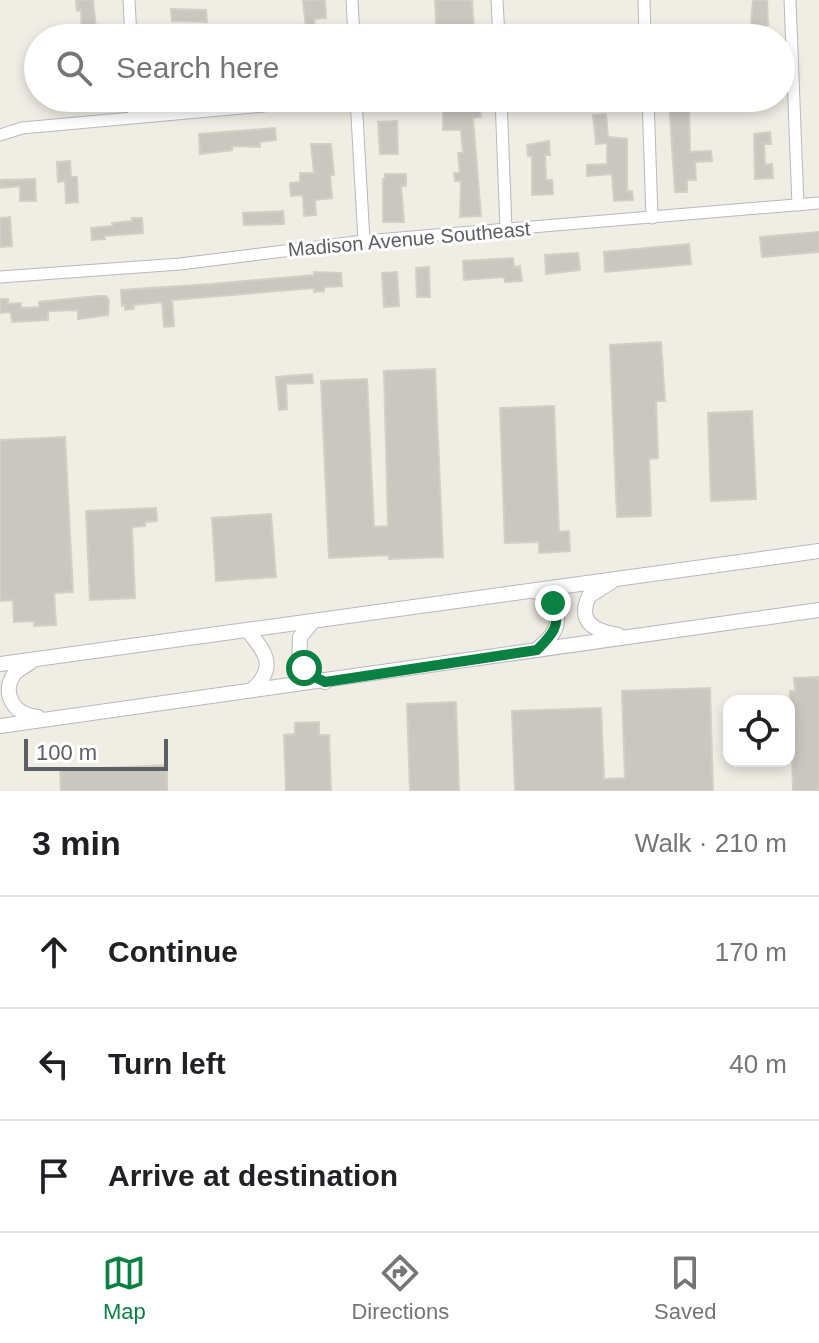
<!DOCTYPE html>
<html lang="en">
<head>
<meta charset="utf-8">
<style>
	:root { --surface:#fff; --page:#f2f2f2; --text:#202124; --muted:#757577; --line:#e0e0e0; --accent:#0b8043 }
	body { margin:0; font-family:Arial,sans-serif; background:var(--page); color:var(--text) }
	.controls { position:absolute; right:24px; bottom:24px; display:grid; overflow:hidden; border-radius:16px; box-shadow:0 4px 12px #0003 }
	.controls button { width:72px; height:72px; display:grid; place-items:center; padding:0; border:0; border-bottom:2px solid var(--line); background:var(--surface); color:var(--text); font:40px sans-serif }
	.scale { position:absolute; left:24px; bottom:20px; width:144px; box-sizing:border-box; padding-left:8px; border:4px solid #5c6065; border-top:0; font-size:22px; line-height:28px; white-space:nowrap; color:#5c6065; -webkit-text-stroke:6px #fff; paint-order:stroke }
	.stop { position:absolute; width:24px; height:24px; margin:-18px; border:6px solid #0b8043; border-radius:50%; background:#fff }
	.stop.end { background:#0b8043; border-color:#fff; box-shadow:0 2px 8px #0008 }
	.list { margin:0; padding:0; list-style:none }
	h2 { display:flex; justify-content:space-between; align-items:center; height:104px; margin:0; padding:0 32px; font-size:34px }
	h2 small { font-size:26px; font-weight:400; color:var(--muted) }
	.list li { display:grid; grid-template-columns:52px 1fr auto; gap:24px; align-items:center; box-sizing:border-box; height:112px; padding:0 32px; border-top:2px solid var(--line) }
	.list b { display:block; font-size:30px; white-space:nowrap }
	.list em { font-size:26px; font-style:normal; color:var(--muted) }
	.icon { flex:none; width:44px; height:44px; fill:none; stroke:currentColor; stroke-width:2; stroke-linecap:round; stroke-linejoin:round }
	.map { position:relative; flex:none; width:819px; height:791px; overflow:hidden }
	.search { position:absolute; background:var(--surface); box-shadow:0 4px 12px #0003; left:24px; right:24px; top:24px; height:88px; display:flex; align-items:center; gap:20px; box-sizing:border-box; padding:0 28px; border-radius:44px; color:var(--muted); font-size:30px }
	.sheet { height:440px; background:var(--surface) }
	nav { display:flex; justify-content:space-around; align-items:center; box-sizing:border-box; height:112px; border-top:2px solid var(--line); background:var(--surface); font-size:22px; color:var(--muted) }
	nav a { display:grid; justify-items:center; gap:4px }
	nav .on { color:var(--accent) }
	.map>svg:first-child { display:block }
</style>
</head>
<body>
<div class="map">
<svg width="819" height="791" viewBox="0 0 819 791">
	<rect width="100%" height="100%" fill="#efede4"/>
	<g fill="#cac7c1" stroke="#d4cfc2" stroke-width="2">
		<polygon points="76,0 93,0 97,38 82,38 81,10 77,11"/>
		<polygon points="303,0 325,0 326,18 314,19 316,38 297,38 297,29 306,28"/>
		<polygon points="435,0 472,0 474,31 477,30 478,38 437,38"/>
		<polygon points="753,0 767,0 768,25 751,26"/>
		<polygon points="171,9 206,10 207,22 172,21"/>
		<polygon points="443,98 476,98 476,104 480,104 481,117 473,118 481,216 460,217 461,181 455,181 454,173 460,173 458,153 463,153 461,130 443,130"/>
		<polygon points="689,100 690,152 711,151 712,161 695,162 696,180 687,180 687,192 675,192 669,101"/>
		<polygon points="606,114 608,137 627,139 627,191 632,191 633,200 614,201 612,174 587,176 587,165 607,164 607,143 596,144 593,115"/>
		<polygon points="397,121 398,154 380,154 378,122"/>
		<polygon points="275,128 276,140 260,142 260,147 232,146 232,150 200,154 199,134"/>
		<polygon points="770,132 771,144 764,144 765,165 772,164 773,178 755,179 754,134"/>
		<polygon points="549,141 550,155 545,155 546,180 552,180 553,194 532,195 532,156 528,156 527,145"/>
		<polygon points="311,144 331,144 334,175 330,175 332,198 315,200 316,215 304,216 303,195 291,196 290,183 300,182 300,173 314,173"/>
		<polygon points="70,161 71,177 77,177 78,202 66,203 65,181 58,182 57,162"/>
		<polygon points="385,174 406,174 406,186 401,186 404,222 383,222 383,179 385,179"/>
		<polygon points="35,179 36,201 20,201 20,186 0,188 0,180"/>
		<polygon points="283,211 284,224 244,225 243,213"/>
		<polygon points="10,217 12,246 0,247 0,218"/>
		<polygon points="132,218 142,218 143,233 104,236 105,239 92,240 91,228 113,226 112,223 132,221"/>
		<polygon points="819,232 819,252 762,257 760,237"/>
		<polygon points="689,244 691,264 605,272 604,252"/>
		<polygon points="578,253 580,270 546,274 545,255"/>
		<polygon points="513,258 514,267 520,266 522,281 505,282 504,277 464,280 463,261"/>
		<polygon points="429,267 430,297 417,297 416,268"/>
		<polygon points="314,272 341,273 342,286 324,287 324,291 314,292 314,288 172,300 174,326 164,327 162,302 133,305 134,309 125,310 125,305 122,306 121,290 212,284 314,275"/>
		<polygon points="397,272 399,306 384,307 382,273"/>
		<polygon points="98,296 106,296 109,300 108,315 78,319 78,310 48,311 48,320 12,322 11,312 0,313 0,299 8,299 8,304 21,303 21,308 39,307 39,302"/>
		<polygon points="661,342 665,401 656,401 658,458 649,459 651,516 617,517 610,345"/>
		<polygon points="435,369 443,557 389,559 389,555 329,558 321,381 367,379 374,527 388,526 384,371"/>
		<polygon points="312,374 313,383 286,384 287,409 279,410 276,377"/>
		<polygon points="554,406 559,532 569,531 570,551 539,553 539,542 505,543 500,408"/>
		<polygon points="752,411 756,499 711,501 708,413"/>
		<polygon points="65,437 73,592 54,593 56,625 34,626 34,621 14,622 13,600 0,601 0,440"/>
		<polygon points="156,508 157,521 145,522 145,526 132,527 135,598 90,600 86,511"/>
		<polygon points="271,514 276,577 216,581 212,518"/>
		<polygon points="819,677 819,791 793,791 790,691 795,691 794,678"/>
		<polygon points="710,688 713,791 515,791 512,711 601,708 604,779 625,778 622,691"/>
		<polygon points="456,702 459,791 410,791 407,704"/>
		<polygon points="319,722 319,735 329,735 331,791 286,791 284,735 295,734 295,723"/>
		<polygon points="167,765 167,791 61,791 60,770"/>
	</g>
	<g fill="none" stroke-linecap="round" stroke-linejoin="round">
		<g stroke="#b6b9be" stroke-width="13">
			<g id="minor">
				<polyline points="129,0 131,38"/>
				<polyline points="352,0 354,38"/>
				<polyline points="497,0 499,38"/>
				<polyline points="644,0 645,38"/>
				<polyline points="790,0 798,205"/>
				<polyline points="133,98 134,117"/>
				<polyline points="356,98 364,241"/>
				<polyline points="501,98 506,229"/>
				<polyline points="648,98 652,218"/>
				<polyline points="0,135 22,128 264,106"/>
				<polyline points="0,277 180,264 364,241 819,203"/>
			</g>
		</g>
		<g stroke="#b6b9be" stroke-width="16">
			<g id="tertiary">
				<path d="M 611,582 L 589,596 C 577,622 594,631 618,635"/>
				<path d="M 533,591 C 553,595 565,618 551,636 C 547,641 541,645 537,650"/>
				<polyline points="313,621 300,637 299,662 313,676 325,682"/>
				<path d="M 247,630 C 265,651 278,667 252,690"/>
				<path d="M 31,662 C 25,666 19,669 14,674 C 0,696 16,715 38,717"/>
				<polyline points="0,664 819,551"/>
				<polyline points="0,726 819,610"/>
			</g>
		</g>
		<use href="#minor" stroke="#fff" stroke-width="11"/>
		<use href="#tertiary" stroke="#fff" stroke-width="14"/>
	</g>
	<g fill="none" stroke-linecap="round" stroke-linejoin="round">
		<path stroke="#0b8043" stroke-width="10" d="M 304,668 L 313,676 L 325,682 L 537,650 C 552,635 562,625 553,603"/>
	</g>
	<g text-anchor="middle" stroke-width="6" stroke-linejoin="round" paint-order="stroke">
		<g font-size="20" fill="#5c6065" stroke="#fff">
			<text transform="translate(409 239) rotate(-5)" y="7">Madison Avenue Southeast</text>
		</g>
	</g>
</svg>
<div class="controls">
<button><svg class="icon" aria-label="locate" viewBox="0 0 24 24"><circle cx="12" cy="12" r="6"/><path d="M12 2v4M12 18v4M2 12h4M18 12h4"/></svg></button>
</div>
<div class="scale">100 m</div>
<div class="stop" style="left:304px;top:668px"></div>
<div class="stop end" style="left:553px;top:603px"></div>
<div class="search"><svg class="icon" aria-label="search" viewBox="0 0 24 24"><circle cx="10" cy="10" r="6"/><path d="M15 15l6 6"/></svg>Search here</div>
</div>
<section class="sheet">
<h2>3 min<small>Walk · 210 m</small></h2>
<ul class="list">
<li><svg class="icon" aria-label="ahead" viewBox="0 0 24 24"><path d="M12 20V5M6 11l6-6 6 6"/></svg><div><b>Continue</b></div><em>170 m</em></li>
<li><svg class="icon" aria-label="left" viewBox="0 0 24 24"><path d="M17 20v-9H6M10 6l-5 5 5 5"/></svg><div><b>Turn left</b></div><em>40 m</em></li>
<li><svg class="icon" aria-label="arrive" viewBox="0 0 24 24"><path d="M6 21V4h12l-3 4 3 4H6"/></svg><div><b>Arrive at destination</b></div></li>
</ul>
</section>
<nav>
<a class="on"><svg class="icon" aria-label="map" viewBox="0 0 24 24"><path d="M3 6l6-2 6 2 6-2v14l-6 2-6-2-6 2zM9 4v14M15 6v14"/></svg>Map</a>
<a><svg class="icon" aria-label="directions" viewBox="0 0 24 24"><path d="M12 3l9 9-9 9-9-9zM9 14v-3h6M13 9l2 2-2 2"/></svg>Directions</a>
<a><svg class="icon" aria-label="saved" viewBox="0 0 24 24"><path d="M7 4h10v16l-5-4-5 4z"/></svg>Saved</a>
</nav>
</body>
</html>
